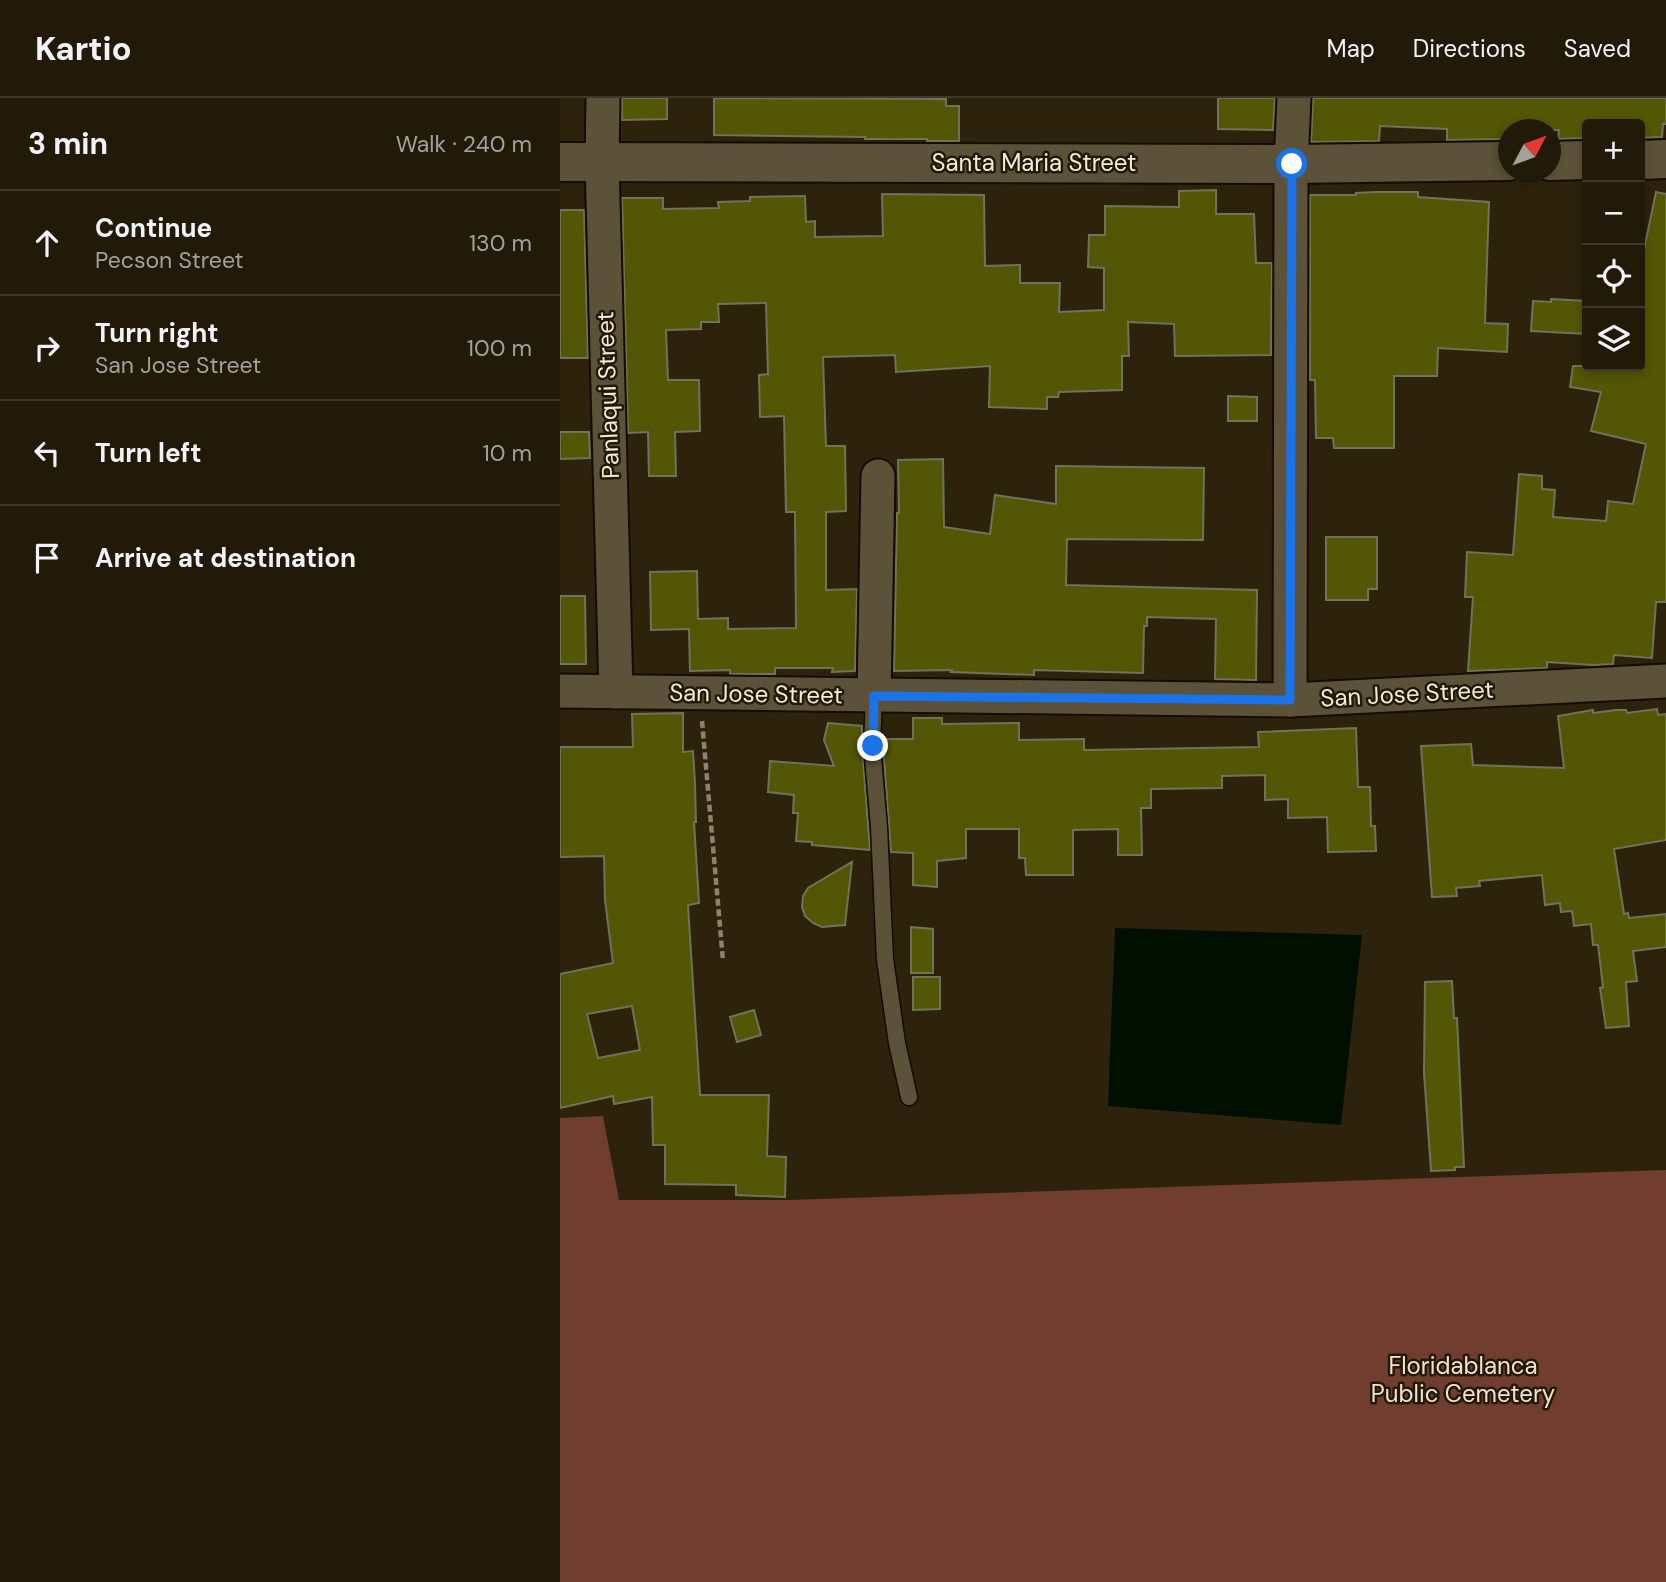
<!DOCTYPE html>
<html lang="en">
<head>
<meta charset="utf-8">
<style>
	:root { --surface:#221a09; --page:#2a2312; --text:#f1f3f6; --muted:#a2a19c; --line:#3f382a }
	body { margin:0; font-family:"DM Sans",sans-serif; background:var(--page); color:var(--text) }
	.controls { position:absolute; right:21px; top:21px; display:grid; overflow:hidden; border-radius:7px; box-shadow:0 4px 10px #0003 }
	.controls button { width:63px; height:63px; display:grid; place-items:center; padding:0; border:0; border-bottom:2px solid var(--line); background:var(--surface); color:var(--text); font:35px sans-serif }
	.compass { position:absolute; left:938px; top:21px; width:63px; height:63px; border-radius:50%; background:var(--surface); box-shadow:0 4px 10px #0003; rotate:49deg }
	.stop { position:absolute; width:21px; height:21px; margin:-16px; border:5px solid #1a73e8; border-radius:50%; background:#fff }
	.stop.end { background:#1a73e8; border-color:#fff; box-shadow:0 2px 7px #0008 }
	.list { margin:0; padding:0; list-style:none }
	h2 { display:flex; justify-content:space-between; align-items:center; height:91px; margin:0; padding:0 28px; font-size:30px }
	h2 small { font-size:23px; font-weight:400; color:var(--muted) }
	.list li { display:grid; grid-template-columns:46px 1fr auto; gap:21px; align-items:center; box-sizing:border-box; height:105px; padding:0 28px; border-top:2px solid var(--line) }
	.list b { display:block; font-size:26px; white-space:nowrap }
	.list p { margin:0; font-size:23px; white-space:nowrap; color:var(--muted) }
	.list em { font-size:23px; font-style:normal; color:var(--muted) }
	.icon { flex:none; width:38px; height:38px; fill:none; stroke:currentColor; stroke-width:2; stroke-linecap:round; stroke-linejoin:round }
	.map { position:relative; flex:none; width:1106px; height:1484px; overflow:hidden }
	header { display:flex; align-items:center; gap:42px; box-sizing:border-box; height:98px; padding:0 35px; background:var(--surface); border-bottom:2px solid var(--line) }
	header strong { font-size:33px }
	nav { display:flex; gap:38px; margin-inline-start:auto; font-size:24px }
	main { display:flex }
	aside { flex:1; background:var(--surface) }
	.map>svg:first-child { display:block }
</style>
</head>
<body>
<header>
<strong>Kartio</strong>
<nav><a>Map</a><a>Directions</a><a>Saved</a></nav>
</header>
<main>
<aside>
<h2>3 min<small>Walk · 240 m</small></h2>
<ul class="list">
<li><svg class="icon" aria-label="ahead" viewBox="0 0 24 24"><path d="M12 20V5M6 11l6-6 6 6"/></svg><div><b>Continue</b><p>Pecson Street</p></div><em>130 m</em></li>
<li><svg class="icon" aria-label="right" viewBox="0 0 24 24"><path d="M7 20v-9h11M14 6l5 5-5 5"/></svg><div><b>Turn right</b><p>San Jose Street</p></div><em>100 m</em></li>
<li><svg class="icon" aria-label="left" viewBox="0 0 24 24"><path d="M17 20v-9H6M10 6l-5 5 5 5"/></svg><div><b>Turn left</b></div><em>10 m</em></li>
<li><svg class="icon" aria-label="arrive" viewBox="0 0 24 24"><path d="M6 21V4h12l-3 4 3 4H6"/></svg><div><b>Arrive at destination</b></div></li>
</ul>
</aside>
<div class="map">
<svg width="1106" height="1484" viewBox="0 0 1106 1484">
	<rect width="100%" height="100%" fill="#2d230c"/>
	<polygon fill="#703d2f" points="43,1018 59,1102 230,1102 1106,1072 1106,1484 0,1484 0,1020"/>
	<polygon fill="#010f00" points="555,830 802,837 781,1027 548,1008"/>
	<g fill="#525605" stroke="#707358" stroke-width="2" fill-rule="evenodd">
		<polygon points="62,0 107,0 107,21 62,22"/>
		<polygon points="154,0 386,1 386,8 399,8 399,43 367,43 367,41 305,41 305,39 154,37"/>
		<polygon points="658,0 715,0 713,32 658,31"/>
		<polygon points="753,0 1106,0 1106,26 1103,26 1102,39 1080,40 1080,26 1027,26 1027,40 998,41 999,32 948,32 948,41 887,42 887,31 820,28 819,43 751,44"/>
		<polygon points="656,92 656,116 694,116 696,165 712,165 711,257 615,258 614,226 568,224 569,258 562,258 562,292 499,294 498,299 487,299 487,311 429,309 430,268 336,274 335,257 263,259 266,348 285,348 286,413 266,414 266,492 297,491 295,573 272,574 273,570 215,570 215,576 170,576 170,572 130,573 129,531 91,532 90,474 137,473 138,521 168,520 168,531 236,530 235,414 226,414 224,318 200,319 199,277 208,276 206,205 158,206 159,224 141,224 141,231 106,232 108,282 139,282 140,333 115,334 116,378 89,378 88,334 68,335 62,100 103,100 103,111 159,110 158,104 190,103 190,99 245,98 246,124 255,123 255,139 323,138 322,96 424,97 425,168 460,167 460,185 500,185 499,214 544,212 544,170 528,169 529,137 545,137 545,108 619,109 619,93"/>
		<polygon points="815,94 858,94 858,99 929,104 925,225 948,226 947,254 878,250 877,278 834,278 834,350 774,350 773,340 756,340 755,282 750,282 750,97 796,97 796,95"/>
		<polygon points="1096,94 1106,96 1106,504 1096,504 1092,560 1054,557 1053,566 1033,567 987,564 987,570 908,573 913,499 905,499 907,454 953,457 959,376 982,378 982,391 995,392 993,419 1046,423 1048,403 1073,406 1086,346 1031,333 1041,294 1010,289 1013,268 1080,268 1080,171"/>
		<polygon points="0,112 24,112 28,260 0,260"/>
		<polygon points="991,201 1027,203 1027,236 971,233 973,203 991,204"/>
		<polygon points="668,298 697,299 697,323 668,323"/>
		<polygon points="0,334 29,334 30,360 0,361"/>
		<polygon points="383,361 384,429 430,436 435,397 496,406 496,368 644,370 643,442 507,441 506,487 697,492 696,582 655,581 656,521 587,519 587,528 584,528 583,575 474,572 474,577 391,574 392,572 334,573 337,415 339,415 338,362"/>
		<polygon points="766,439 817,439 817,491 808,491 808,502 766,502"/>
		<polygon points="0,498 25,498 26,566 0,566"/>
		<polygon points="1097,611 1098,617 1106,616 1106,742 1054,751 1064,816 1068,815 1069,820 1106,816 1106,849 1073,853 1077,883 1066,884 1069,928 1046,930 1040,890 1043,889 1038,847 1033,847 1031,826 1014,828 1012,813 1001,814 1000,805 985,807 982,777 919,783 920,788 896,790 897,798 872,799 861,648 911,646 913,667 1004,670 998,618 1033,612 1033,615 1056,612 1066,612 1067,615"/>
		<path d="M 123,615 L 123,654 L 133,653 L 135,685 L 136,724 L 134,724 L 139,805 L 128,807 L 140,997 L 209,997 L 207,1058 L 226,1059 L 225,1099 L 176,1097 L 176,1087 L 105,1086 L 105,1047 L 93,1047 L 92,999 L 54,1006 L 53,998 L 0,1010 L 0,876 L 53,865 L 45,802 L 44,758 L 0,759 L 0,649 L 73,649 L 72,616 ZM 72,908 L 80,952 L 38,960 L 27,916 Z"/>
		<polygon points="353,620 382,620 382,626 459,625 459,642 524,641 524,652 699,649 698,634 796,630 798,689 810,689 811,728 815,728 816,753 768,754 767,719 728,720 728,701 705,702 705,677 662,678 662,690 591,691 591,710 581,710 582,757 558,757 558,731 513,732 513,777 466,777 465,760 459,760 459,731 406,731 406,760 377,763 377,789 353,787 353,755 331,754 323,648 323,641 353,641"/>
		<polygon points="268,625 302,628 302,649 310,752 252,747 252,744 236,743 238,715 233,715 234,697 208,694 210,663 274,668 264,642"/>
		<polygon points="292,764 285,827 262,829 253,825 245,818 242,809 243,798 248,790"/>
		<polygon points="351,829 373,831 373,875 351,875"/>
		<polygon points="353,879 380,879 380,911 353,912"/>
		<polygon points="892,883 894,920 897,920 904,1069 895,1069 895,1072 871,1073 864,975 865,884"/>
		<polygon points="194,912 201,937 177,944 170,919"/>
	</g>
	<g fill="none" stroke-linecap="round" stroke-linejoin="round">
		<g stroke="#150c00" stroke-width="19">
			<polyline id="lane" points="314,598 312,648 319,729 325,861 337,945 349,999"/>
		</g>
		<g stroke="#150c00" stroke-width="37">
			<g id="street">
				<polyline points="43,0 42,64 56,594"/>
				<polyline points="0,593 730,602 1106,583"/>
				<polyline points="314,598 318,378"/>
				<polyline points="730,602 731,66 734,0"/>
			</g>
		</g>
		<g stroke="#150c00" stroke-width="42">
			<g id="secondary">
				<polyline points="1080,62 1106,61"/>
				<polyline points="990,63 1027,62"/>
				<polyline points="0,64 731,66 948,63"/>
			</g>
		</g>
		<polyline stroke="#8b8370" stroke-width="4.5" stroke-dasharray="7 3.5" stroke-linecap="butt" points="142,623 163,863"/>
		<use href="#lane" stroke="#5c5239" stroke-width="16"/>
		<use href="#street" stroke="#5c5239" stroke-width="33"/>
		<use href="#secondary" stroke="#5c5239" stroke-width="38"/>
	</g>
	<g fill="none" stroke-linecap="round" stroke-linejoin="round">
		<polyline stroke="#1a73e8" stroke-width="9" points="313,648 314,598 730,602 732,66"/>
	</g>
	<g text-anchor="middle" stroke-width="5" stroke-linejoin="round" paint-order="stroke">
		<g font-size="24" fill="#f2ebdd" stroke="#231a03">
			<text x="474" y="73">Santa Maria Street</text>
			<text transform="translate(48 297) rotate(-92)" y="8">Panlaqui Street</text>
			<text transform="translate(196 596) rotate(1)" y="8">San Jose Street</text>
			<text transform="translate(847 596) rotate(-3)" y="8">San Jose Street</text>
		</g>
		<g font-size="24" fill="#f3ded8" stroke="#231a03">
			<text x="903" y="1276">Floridablanca<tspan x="903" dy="28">Public Cemetery</tspan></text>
		</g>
	</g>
</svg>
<div class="controls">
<button>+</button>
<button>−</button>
<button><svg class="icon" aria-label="locate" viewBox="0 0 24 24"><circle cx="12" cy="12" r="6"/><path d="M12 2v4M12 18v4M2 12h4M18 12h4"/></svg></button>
<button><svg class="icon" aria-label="layers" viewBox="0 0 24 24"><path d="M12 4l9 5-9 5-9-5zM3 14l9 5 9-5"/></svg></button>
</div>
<svg class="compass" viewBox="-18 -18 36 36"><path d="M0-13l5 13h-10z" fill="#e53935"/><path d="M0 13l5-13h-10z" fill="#a2a19c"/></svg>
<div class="stop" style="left:732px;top:66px"></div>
<div class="stop end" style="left:313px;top:648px"></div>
</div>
</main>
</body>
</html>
